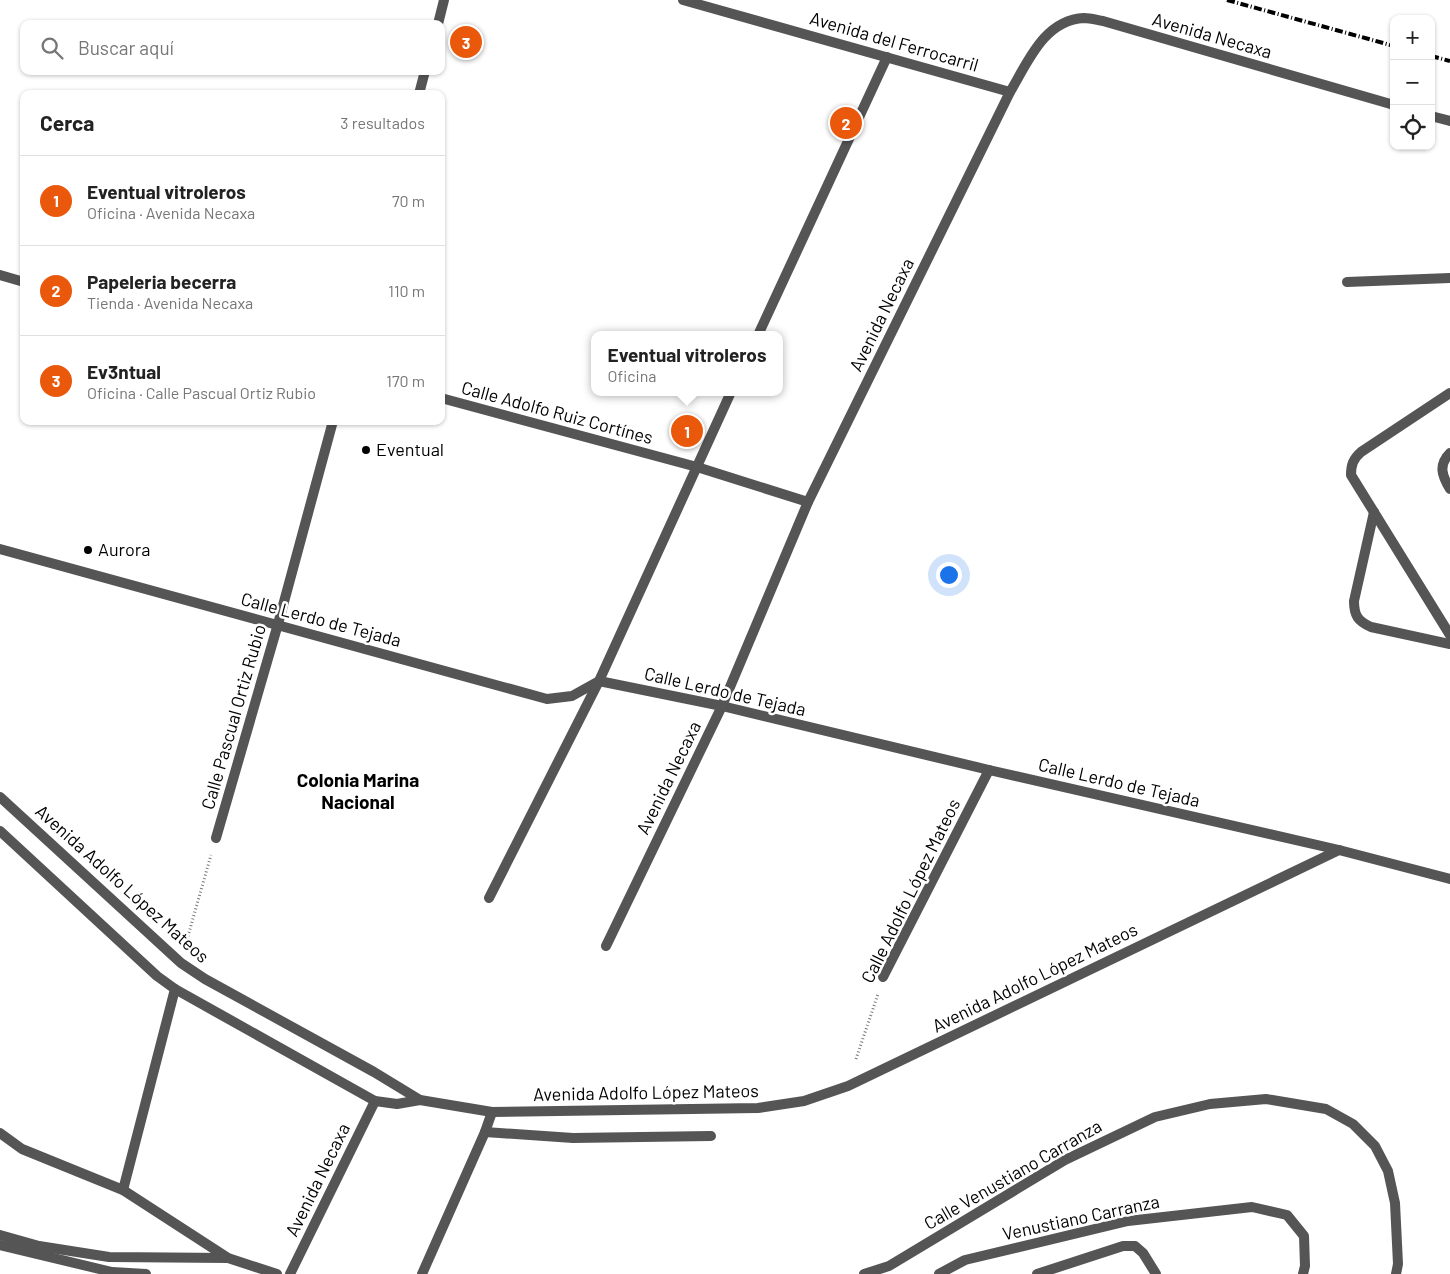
<!DOCTYPE html>
<html lang="es">
<head>
<meta charset="utf-8">
<style>
	:root { --surface:#fff; --page:#f2f2f2; --text:#222; --muted:#767676; --line:#e0e0e0; --accent:#ea580c }
	body { margin:0; font-family:Barlow,sans-serif; background:var(--page); color:var(--text) }
	.controls { position:absolute; right:15px; top:15px; display:grid; overflow:hidden; border-radius:10px; box-shadow:0 1px 4px #0004 }
	.controls button { width:45px; height:45px; display:grid; place-items:center; padding:0; border:0; border-bottom:1px solid var(--line); background:var(--surface); color:var(--text); font:25px sans-serif }
	.you { position:absolute; left:948px; top:574px; width:18px; height:18px; margin:-12px; border:4px solid #fff; border-radius:50%; background:#1a73e8; box-shadow:0 0 0 8px #1a73e833 }
	.badge { display:grid; place-items:center; width:32px; height:32px; border-radius:50%; background:var(--accent); color:#fff; font-size:16px; font-weight:700 }
	.pin { position:absolute; translate:-50% -50%; border:2px solid #fff; box-shadow:0 1px 5px #0006 }
	.popup { position:absolute; left:591px; top:331px; width:192px; height:65px; box-sizing:border-box; display:grid; place-content:center; border-radius:10px; background:var(--surface); filter:drop-shadow(0 1px 4px #0005); font-size:16px; white-space:nowrap; color:var(--muted) }
	.popup b { font-size:19px; color:var(--text) }
	.popup::after { content:''; position:absolute; left:50%; top:100%; margin-left:-10px; border:10px solid transparent; border-top-color:var(--surface) }
	.list { margin:0; padding:0; list-style:none }
	h2 { display:flex; justify-content:space-between; align-items:center; height:65px; margin:0; padding:0 20px; font-size:21px }
	h2 small { font-size:16px; font-weight:400; color:var(--muted) }
	.list li { display:grid; grid-template-columns:32px 1fr auto; gap:15px; align-items:center; box-sizing:border-box; height:90px; padding:0 20px; border-top:1px solid var(--line) }
	.list b { display:block; font-size:19px; white-space:nowrap }
	.list p { margin:0; font-size:16px; white-space:nowrap; color:var(--muted) }
	.list em { font-size:16px; font-style:normal; color:var(--muted) }
	.icon { flex:none; width:28px; height:28px; fill:none; stroke:currentColor; stroke-width:2; stroke-linecap:round; stroke-linejoin:round }
	.map { position:relative; flex:none; width:1450px; height:1274px; overflow:hidden }
	.search { position:absolute; background:var(--surface); box-shadow:0 1px 4px #0004; left:20px; top:20px; width:425px; height:55px; display:flex; align-items:center; gap:12px; box-sizing:border-box; padding:0 18px; border-radius:10px; color:var(--muted); font-size:19px }
	.panel { position:absolute; background:var(--surface); box-shadow:0 1px 4px #0004; left:20px; top:90px; width:425px; height:335px; border-radius:10px }
	.map>svg:first-child { display:block }
</style>
</head>
<body>
<div class="map">
<svg width="1450" height="1274" viewBox="0 0 1450 1274">
	<rect width="100%" height="100%" fill="#fff"/>
	<g fill="none" stroke-linecap="round" stroke-linejoin="round">
		<g stroke="#777" stroke-width="3" stroke-dasharray="1 2.5" stroke-linecap="butt">
			<polyline points="186,943 211,855"/>
			<polyline points="856,1059 878,994"/>
		</g>
		<g stroke="#555" stroke-width="10">
			<polyline points="1347,282 1450,278"/>
			<path d="M 1450,393 L 1361,452 C 1353,459 1351,465 1351,475 L 1450,635"/>
			<path d="M 1450,453 C 1438,465 1442,476 1450,489"/>
			<path d="M 1374,512 L 1354,601 C 1354,616 1358,621 1371,627 L 1450,644"/>
			<polyline points="485,1132 573,1138 711,1136"/>
		</g>
		<g stroke="#555" stroke-width="10">
			<polyline points="683,0 1010,92"/>
			<polyline points="438,24 444,0"/>
			<polyline points="419,94 425,71"/>
			<polyline points="1431,116 1450,121"/>
			<polyline points="0,275 24,282"/>
			<polyline points="758,335 887,57"/>
			<polyline points="441,398 697,467 808,502"/>
			<polyline points="0,549 547,699 572,696 599,681 722,706 989,770 1339,850 1450,879"/>
			<polyline points="0,797 181,963 205,979 374,1072 420,1100 492,1112 758,1108 804,1101 848,1086 1339,850"/>
			<polyline points="0,831 157,976 175,989 375,1101 397,1104 420,1100"/>
			<polyline points="216,838 278,624 333,421"/>
			<polyline points="489,898 599,681 731,392"/>
			<path d="M 606,946 L 722,706 L 808,502 L 1010,92 C 1028,62 1044,20 1084,18 C 1090,18 1097,20 1103,21 L 1394,105"/>
			<polyline points="883,977 989,770"/>
			<polyline points="0,1133 22,1149 123,1190 228,1258 277,1274"/>
			<polyline points="123,1190 175,989"/>
			<polyline points="0,1235 39,1246 109,1257 228,1258"/>
			<polyline points="0,1245 112,1272 146,1274"/>
			<polyline points="290,1274 375,1101"/>
			<polyline points="422,1274 485,1132 492,1112"/>
			<polyline points="864,1274 889,1266 1065,1160 1155,1117 1210,1104 1266,1099 1326,1109 1353,1124 1375,1146 1388,1171 1395,1203 1398,1264 1396,1274"/>
			<polyline points="939,1274 965,1260 1128,1221 1252,1207 1287,1215 1304,1236 1305,1266 1303,1274"/>
			<polyline points="1037,1274 1123,1246 1135,1246 1143,1253 1156,1274"/>
		</g>
		<g stroke="#000" stroke-width="4" stroke-dasharray="8 2.5 1 2.5" stroke-linecap="butt">
			<polyline points="1227,0 1394,46"/>
			<polyline points="1431,56 1450,61"/>
		</g>
	</g>
	<g fill="#000" stroke="#fff" stroke-width="2">
		<circle cx="366" cy="450" r="5"/>
		<circle cx="88" cy="550" r="5"/>
	</g>
	<g text-anchor="middle" stroke-width="5" stroke-linejoin="round" paint-order="stroke">
		<g font-size="18" fill="#000" stroke="#fff">
			<text transform="translate(1212 36) rotate(16)" y="6">Avenida Necaxa</text>
			<text transform="translate(894 42) rotate(16)" y="6">Avenida del Ferrocarril</text>
			<text transform="translate(882 315) rotate(-64)" y="6">Avenida Necaxa</text>
			<text transform="translate(557 413) rotate(15)" y="6">Calle Adolfo Ruiz Cortínes</text>
			<text transform="translate(321 620) rotate(15)" y="6">Calle Lerdo de Tejada</text>
			<text transform="translate(725 692) rotate(13)" y="6">Calle Lerdo de Tejada</text>
			<text transform="translate(234 717) rotate(-74)" y="6">Calle Pascual Ortiz Rubio</text>
			<text transform="translate(669 778) rotate(-64)" y="6">Avenida Necaxa</text>
			<text transform="translate(1119 783) rotate(13)" y="6">Calle Lerdo de Tejada</text>
			<text transform="translate(122 884) rotate(42)" y="6">Avenida Adolfo López Mateos</text>
			<text transform="translate(911 891) rotate(-64)" y="6">Calle Adolfo López Mateos</text>
			<text transform="translate(1035 978) rotate(-26)" y="6">Avenida Adolfo López Mateos</text>
			<text transform="translate(646 1093) rotate(-1)" y="6">Avenida Adolfo López Mateos</text>
			<text transform="translate(1013 1175) rotate(-30)" y="6">Calle Venustiano Carranza</text>
			<text transform="translate(318 1180) rotate(-64)" y="6">Avenida Necaxa</text>
			<text transform="translate(1081 1218) rotate(-12)" y="6">Venustiano Carranza</text>
		</g>
		<g font-size="18" fill="#000" stroke="#fff" text-anchor="start">
			<text x="376" y="456">Eventual</text>
			<text x="98" y="556">Aurora</text>
		</g>
		<g font-size="19" font-weight="bold" fill="#000" stroke="#fff">
			<text x="358" y="787">Colonia Marina<tspan x="358" dy="22">Nacional</tspan></text>
		</g>
	</g>
</svg>
<div class="controls">
<button>+</button>
<button>−</button>
<button><svg class="icon" aria-label="locate" viewBox="0 0 24 24"><circle cx="12" cy="12" r="6"/><path d="M12 2v4M12 18v4M2 12h4M18 12h4"/></svg></button>
</div>
<div class="you"></div>
<div class="pin badge" style="left:687px;top:431px">1</div>
<div class="popup"><b>Eventual vitroleros</b>Oficina</div>
<div class="pin badge" style="left:846px;top:123px">2</div>
<div class="pin badge" style="left:466px;top:42px">3</div>
<div class="search"><svg class="icon" aria-label="search" viewBox="0 0 24 24"><circle cx="10" cy="10" r="6"/><path d="M15 15l6 6"/></svg>Buscar aquí</div>
<section class="panel">
<h2>Cerca<small>3 resultados</small></h2>
<ul class="list">
<li><span class="badge">1</span><div><b>Eventual vitroleros</b><p>Oficina · Avenida Necaxa</p></div><em>70 m</em></li>
<li><span class="badge">2</span><div><b>Papeleria becerra</b><p>Tienda · Avenida Necaxa</p></div><em>110 m</em></li>
<li><span class="badge">3</span><div><b>Ev3ntual</b><p>Oficina · Calle Pascual Ortiz Rubio</p></div><em>170 m</em></li>
</ul>
</section>
</div>
</body>
</html>
